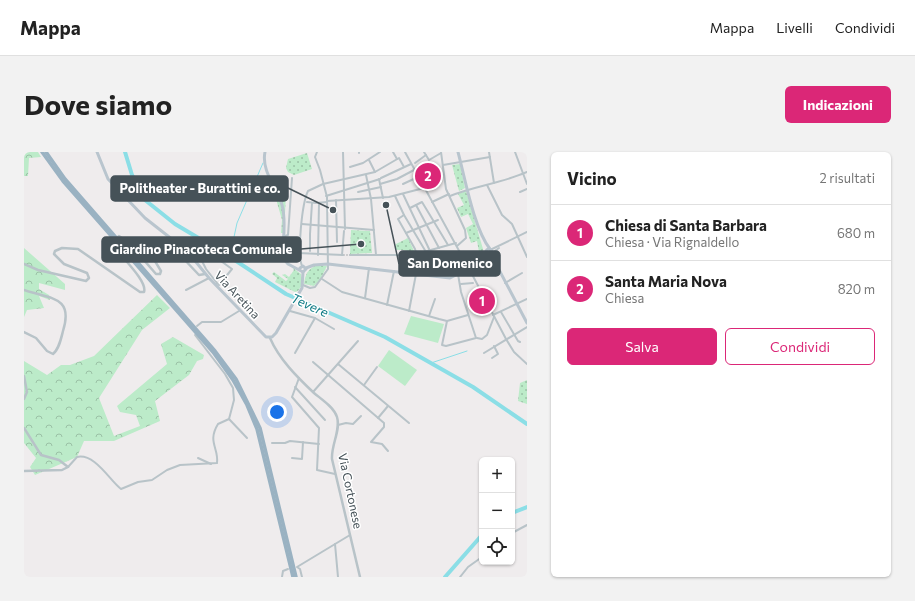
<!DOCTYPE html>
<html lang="it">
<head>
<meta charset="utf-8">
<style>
	:root { --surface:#fff; --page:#f2f2f2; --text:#222; --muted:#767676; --line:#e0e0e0; --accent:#db2777 }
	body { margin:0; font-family:Commissioner,sans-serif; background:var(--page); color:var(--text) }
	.controls { position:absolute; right:12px; bottom:12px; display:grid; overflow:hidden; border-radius:6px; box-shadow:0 1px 3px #0004 }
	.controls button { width:36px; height:36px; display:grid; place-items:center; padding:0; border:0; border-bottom:1px solid var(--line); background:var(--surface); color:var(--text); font:20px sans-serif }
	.you { position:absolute; left:253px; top:260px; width:14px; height:14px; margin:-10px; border:3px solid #fff; border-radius:50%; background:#1a73e8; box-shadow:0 0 0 6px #1a73e833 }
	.badge { display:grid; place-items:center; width:26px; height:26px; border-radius:50%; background:var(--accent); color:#fff; font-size:13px; font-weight:700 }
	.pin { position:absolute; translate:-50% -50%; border:2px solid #fff; box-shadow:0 1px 4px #0006 }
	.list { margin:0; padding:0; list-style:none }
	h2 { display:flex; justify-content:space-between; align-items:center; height:52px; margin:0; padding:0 16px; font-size:17px }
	h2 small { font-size:13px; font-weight:400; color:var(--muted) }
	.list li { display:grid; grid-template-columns:26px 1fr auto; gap:12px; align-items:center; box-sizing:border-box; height:56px; padding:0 16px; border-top:1px solid var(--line) }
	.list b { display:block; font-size:15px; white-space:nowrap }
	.list p { margin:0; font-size:13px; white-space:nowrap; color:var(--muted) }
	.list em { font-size:13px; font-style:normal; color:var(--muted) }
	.actions { display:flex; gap:8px; padding:12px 16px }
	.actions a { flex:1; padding:9px 0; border:1px solid var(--accent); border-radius:6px; text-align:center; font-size:14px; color:var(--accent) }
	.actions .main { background:var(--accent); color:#fff }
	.icon { flex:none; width:22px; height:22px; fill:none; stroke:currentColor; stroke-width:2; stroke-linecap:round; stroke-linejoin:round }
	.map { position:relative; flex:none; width:503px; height:425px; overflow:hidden; border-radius:6px }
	header { display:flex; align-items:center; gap:24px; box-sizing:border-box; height:56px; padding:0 20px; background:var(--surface); border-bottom:1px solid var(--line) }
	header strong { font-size:19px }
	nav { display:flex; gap:22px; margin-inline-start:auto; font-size:14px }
	.intro { display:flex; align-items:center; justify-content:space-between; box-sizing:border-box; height:96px; padding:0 24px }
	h1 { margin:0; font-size:28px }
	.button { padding:10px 18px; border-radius:6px; background:var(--accent); color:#fff; font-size:14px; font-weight:700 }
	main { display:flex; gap:24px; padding:0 24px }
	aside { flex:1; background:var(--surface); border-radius:6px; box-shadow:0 1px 3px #0004 }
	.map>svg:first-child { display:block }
</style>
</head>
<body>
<header>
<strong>Mappa</strong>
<nav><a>Mappa</a><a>Livelli</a><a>Condividi</a></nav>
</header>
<div class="intro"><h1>Dove siamo</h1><a class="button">Indicazioni</a></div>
<main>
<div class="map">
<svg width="503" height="425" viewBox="0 0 503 425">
	<defs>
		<pattern id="green-dots" width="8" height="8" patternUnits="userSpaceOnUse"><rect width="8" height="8" fill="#bcebc9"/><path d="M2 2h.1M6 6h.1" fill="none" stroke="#9bc1a6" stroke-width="1.8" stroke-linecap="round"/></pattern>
		<pattern id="forest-crowns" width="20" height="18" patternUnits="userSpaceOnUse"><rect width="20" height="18" fill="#bcebc9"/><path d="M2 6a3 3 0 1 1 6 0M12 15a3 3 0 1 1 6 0" fill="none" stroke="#9bc1a6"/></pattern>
	</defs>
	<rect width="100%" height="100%" fill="#efeced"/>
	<g fill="url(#green-dots)">
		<polygon points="283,1 288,17 270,23 264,20 262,16 264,7"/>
		<polygon points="436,12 441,36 435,39 428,13"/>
		<polygon points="442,39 459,97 458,103 446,110 443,104 455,100 453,89 447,91 442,76 449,72 444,62 437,65 433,56 440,53 434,42"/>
		<polygon points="243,40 262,42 260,81 257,81 258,68 252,47 241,47"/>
		<polygon points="327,78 346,79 348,101 326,102"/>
		<polygon points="384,86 391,101 380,98 373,98 371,95 372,92"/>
		<polygon points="435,107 440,115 425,125 395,121 395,120 410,122 409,118 396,116 396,112 414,112 414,121 425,123 427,121 426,113"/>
		<path d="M 293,113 L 303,114 L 296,128 L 290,134 L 280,132 C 281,122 284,117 293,113 Z"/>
		<polygon points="268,115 277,122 278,133 274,139 271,140 251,130 253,126 248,122 250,120 262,129 264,127 258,123 261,122 265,125 270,118"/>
		<polygon points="503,228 503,252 494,249 496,231"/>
	</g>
	<g fill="url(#forest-crowns)">
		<polygon points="0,0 14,0 17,5 5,6 4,24 0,24"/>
		<polygon points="0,96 41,132 41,138 15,131 15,137 25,143 26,148 15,144 20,156 3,158 0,165"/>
		<polygon points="133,143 146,156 118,178 75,246 90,284 116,274 112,263 96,260 93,254 143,212 137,192 149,185 180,203 179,207 173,209 165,223 131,249 136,269 90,289 60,289 53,305 11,323 6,315 12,306 0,291 0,209 23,223 37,213 46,213 70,204"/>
	</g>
	<g fill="#bcebc9">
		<polygon points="387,164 420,172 414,191 380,182"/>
		<polygon points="365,198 393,218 381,234 354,214"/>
	</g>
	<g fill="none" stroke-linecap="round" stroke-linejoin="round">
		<g stroke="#8bdee6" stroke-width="1">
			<polyline points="203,103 210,85 213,71 239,11"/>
			<polyline points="407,211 443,199"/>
		</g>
		<g stroke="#8bdee6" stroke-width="4">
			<polyline points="101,0 108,23 121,48 151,72 203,103 262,142 361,185 449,235 503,272"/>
			<polyline points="488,361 503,355"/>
			<polyline points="421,425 458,383"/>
		</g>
		<polyline stroke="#cdcdcf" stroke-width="2" stroke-dasharray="2 1" stroke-linecap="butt" points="319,103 326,103"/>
		<g stroke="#b8c3c8" stroke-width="2">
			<polyline points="319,0 321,77"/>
			<polyline points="335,0 335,1"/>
			<polyline points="369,0 373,7"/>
			<polyline points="381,0 439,106"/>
			<polyline points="400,0 405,8 417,1"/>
			<polyline points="417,0 422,37 441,78 442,86 433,94"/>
			<polyline points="465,0 470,31"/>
			<polyline points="491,0 503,32"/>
			<polyline points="345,8 351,20"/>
			<polyline points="391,11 402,3"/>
			<polyline points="419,13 466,5"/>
			<polyline points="326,15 339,11 356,0"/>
			<polyline points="342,23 347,47 352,103"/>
			<polyline points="357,26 387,12"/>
			<polyline points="355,27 359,46"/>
			<polyline points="356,32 373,27 390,18"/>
			<polyline points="379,32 394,25"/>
			<polyline points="463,33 478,63 488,72 503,105"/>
			<polyline points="334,40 357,35"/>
			<polyline points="496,40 503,37"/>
			<polyline points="379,42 406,99"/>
			<polyline points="302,44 356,27"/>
			<polyline points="371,44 380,63 402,100"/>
			<path d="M 426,44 C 451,34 478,31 503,20"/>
			<polyline points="312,48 313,90"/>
			<polyline points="303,49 365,45 400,36"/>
			<polyline points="283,50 292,51 303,50"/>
			<polyline points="408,50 425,42"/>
			<polyline points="392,53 415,96"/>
			<polyline points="386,56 398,50 424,93"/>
			<polyline points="380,63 374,67 391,97 395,111"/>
			<polyline points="278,72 350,78"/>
			<polyline points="382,81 414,68"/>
			<polyline points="286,82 288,51"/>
			<polyline points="261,84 264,83 268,26"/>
			<polyline points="260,94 274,101 319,103"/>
			<polyline points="466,98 503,80"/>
			<polyline points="286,99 286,82"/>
			<polyline points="468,101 475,96"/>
			<polyline points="294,103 295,51"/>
			<polyline points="318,103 320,79"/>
			<polyline points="326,103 381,103 396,101 432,91"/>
			<polyline points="440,107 482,187 490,200 503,212"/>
			<path d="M 278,114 C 273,101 278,51 284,39 L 299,32 L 351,20 L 375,6 L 380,15"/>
			<polyline points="298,127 318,140 415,167 423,169 444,163"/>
			<polyline points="481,131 498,121"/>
			<polyline points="192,132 193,131 182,117 176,105 178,100 183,99 208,117 195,133 193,131"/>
			<polyline points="437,132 449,131"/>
			<polyline points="279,133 286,136 291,135 304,117 303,45 296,18 291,5 293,0"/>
			<polyline points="162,138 185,126"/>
			<polyline points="341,146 345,116"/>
			<polyline points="363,153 370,119"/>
			<polyline points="266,159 291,166 310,177"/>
			<polyline points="385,159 392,122"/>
			<polyline points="477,160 494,189 496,190"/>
			<polyline points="469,163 503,147"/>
			<polyline points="405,164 411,147"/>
			<polyline points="423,169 418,193 422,194 452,186 437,140 434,122"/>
			<polyline points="173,174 178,170 197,170 215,159"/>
			<polyline points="453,186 458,187 463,183 470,165"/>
			<polyline points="271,201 291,166"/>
			<polyline points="460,201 503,175"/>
			<polyline points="468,206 474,202 470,194"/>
			<polyline points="289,210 360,271 360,275 347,290 358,292 364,299"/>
			<polyline points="314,212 385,271"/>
			<polyline points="275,226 268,245 295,276 293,318 311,322"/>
			<polyline points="340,233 353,215"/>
			<polyline points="271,235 301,268"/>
			<polyline points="289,240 334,189"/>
			<polyline points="354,266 364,254"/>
			<polyline points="205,267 223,286"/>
			<polyline points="314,273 322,271 329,272 337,264"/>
			<polyline points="248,291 261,291 266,289 295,292"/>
			<polyline points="174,306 187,312"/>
			<polyline points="268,306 278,307 279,290"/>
			<path d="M 44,315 L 53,305 C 71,301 86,329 97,337 L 114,330 L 128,328 L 143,318 L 156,313 L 193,311 C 195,296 183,290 194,272 L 205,267 L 210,248 L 209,236 L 201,222 L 171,183"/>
			<polyline points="488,381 503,373"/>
			<polyline points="311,392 314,425"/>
			<polyline points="258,425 259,419 264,417"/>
			<polyline points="278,425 276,417 273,415 326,383"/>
			<polyline points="436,425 444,415 458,405"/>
		</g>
		<g stroke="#b8c3c8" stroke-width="2.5">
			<path d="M 0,112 L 14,118 L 62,129 L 65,126 L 63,121 L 40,112 L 30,102 L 31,99 L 38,96 L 54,97 L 116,140 L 120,140 C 124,129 95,103 89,93 L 89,90 L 95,84 L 105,91 L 132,122 L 136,122 L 137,119 L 126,101 L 126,95 L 129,93 L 158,105 L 175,123 L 181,122"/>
			<path d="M 0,138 C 26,147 50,144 39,179 C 37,187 35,197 29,202 L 23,199 L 12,186 L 0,180"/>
			<path d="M 246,186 C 255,207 273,225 290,241 C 297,247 310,255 313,265 C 317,278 307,293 308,307 L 336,425"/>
			<polyline points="0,224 3,240 0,247"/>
			<polyline points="0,276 17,303 35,308 44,315 38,318 0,319"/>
		</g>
		<g stroke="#b9c5ce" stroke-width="3">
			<polyline points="73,0 84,27 121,66 163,99 185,126 242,185 248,185 252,181 278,136 279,120 282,117 279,114 276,116"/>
			<path d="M 241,0 C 237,19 253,36 258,53 C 263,71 258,89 259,106 L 264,112 L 279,120"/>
			<path d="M 434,0 C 441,26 450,77 466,97"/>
			<circle cx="465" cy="100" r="3"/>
			<polyline points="465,103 472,112 503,171"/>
			<polyline points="282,116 290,113 304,112 426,126 434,122 446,111 464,103"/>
		</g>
		<g stroke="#9ab2c2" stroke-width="3.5">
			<polyline points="18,0 39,29 189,200 209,228 223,253 233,277 269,425"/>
			<polyline points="22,0 41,27 191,199 212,227 236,276 272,425"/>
		</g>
	</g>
	<g text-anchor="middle" stroke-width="3" stroke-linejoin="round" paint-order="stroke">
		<g font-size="12" fill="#465258" stroke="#fff">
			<text transform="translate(213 143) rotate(47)" y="4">Via Aretina</text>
			<text transform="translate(326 339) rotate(78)" y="4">Via Cortonese</text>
		</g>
		<g font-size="13" font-style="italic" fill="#147e88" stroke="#fff">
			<text transform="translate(286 153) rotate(24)" y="5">Tevere</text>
		</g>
	</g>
	<path fill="none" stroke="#465258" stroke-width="1.5" d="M309 58L264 36M337 92L277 97M362 53L375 112"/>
	<g fill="#465258" stroke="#fff" stroke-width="1.5">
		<circle cx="309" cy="58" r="4"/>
		<circle cx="337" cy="92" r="4"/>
		<circle cx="362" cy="53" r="4"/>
	</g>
	<g fill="#465258" stroke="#465258" stroke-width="1.5">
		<rect x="87" y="24" width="177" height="25" rx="4"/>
		<rect x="78" y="85" width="199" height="25" rx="4"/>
		<rect x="375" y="99" width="101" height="25" rx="4"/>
	</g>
	<g font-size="13" text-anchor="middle" font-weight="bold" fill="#fff">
		<text x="176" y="41">Politheater - Burattini e co.</text>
		<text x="177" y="102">Giardino Pinacoteca Comunale</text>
		<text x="426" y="116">San Domenico</text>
	</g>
</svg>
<div class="controls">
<button>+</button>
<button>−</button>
<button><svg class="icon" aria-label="locate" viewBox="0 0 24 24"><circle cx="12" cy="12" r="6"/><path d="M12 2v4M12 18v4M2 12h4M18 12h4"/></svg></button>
</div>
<div class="you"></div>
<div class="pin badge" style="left:458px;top:149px">1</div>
<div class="pin badge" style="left:404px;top:24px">2</div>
</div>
<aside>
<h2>Vicino<small>2 risultati</small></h2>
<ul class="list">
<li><span class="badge">1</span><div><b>Chiesa di Santa Barbara</b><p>Chiesa · Via Rignaldello</p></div><em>680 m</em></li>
<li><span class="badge">2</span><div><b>Santa Maria Nova</b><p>Chiesa</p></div><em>820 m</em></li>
</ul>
<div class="actions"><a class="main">Salva</a><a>Condividi</a></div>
</aside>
</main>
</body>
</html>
